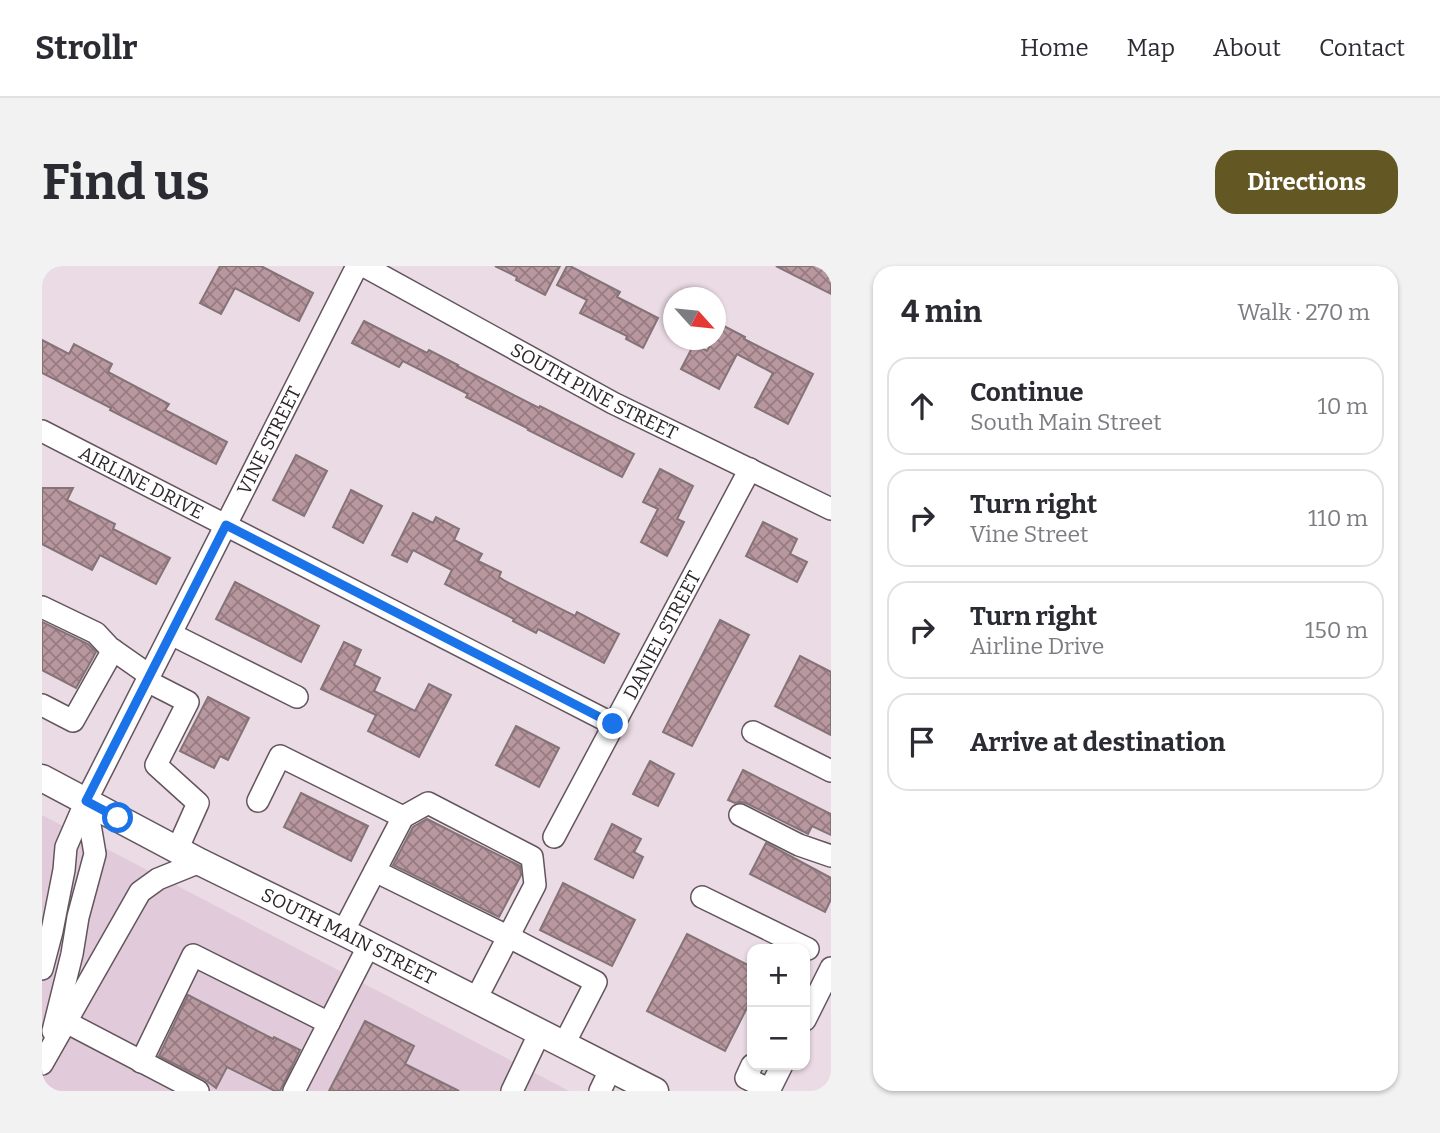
<!DOCTYPE html>
<html lang="en">
<head>
<meta charset="utf-8">
<style>
	:root { --surface:#fff; --page:#f2f2f3; --text:#2b2b33; --muted:#7c7c81; --line:#e1e1e2; --accent:#635724 }
	body { margin:0; font-family:Bitter,serif; background:var(--page); color:var(--text) }
	.controls { position:absolute; right:21px; bottom:21px; display:grid; overflow:hidden; border-radius:14px; box-shadow:0 2px 5px #0004 }
	.controls button { width:63px; height:63px; display:grid; place-items:center; padding:0; border:0; border-bottom:2px solid var(--line); background:var(--surface); color:var(--text); font:35px sans-serif }
	.compass { position:absolute; left:621px; top:21px; width:63px; height:63px; border-radius:50%; background:var(--surface); box-shadow:0 2px 5px #0004; rotate:117deg }
	.stop { position:absolute; width:21px; height:21px; margin:-16px; border:5px solid #1a73e8; border-radius:50%; background:#fff }
	.stop.end { background:#1a73e8; border-color:#fff; box-shadow:0 2px 7px #0008 }
	.list { margin:0; padding:0; list-style:none }
	h2 { display:flex; justify-content:space-between; align-items:center; height:91px; margin:0; padding:0 28px; font-size:30px }
	h2 small { font-size:23px; font-weight:400; color:var(--muted) }
	.list li { display:grid; grid-template-columns:46px 1fr auto; gap:21px; align-items:center; box-sizing:border-box; height:98px; margin:0 14px 14px; padding:0 14px; border:2px solid var(--line); border-radius:21px }
	.list b { display:block; font-size:26px; white-space:nowrap }
	.list p { margin:0; font-size:23px; white-space:nowrap; color:var(--muted) }
	.list em { font-size:23px; font-style:normal; color:var(--muted) }
	.icon { flex:none; width:38px; height:38px; fill:none; stroke:currentColor; stroke-width:2; stroke-linecap:round; stroke-linejoin:round }
	.map { position:relative; flex:none; width:789px; height:825px; overflow:hidden; border-radius:21px }
	header { display:flex; align-items:center; gap:42px; box-sizing:border-box; height:98px; padding:0 35px; background:var(--surface); border-bottom:2px solid var(--line) }
	header strong { font-size:33px }
	nav { display:flex; gap:38px; margin-inline-start:auto; font-size:24px }
	.intro { display:flex; align-items:center; justify-content:space-between; box-sizing:border-box; height:168px; padding:0 42px }
	h1 { margin:0; font-size:49px }
	.button { padding:18px 32px; border-radius:21px; background:var(--accent); color:#fff; font-size:24px; font-weight:700 }
	main { display:flex; gap:42px; padding:0 42px }
	aside { flex:1; background:var(--surface); border-radius:21px; box-shadow:0 2px 5px #0004 }
	.map>svg:first-child { display:block }
</style>
</head>
<body>
<header>
<strong>Strollr</strong>
<nav><a>Home</a><a>Map</a><a>About</a><a>Contact</a></nav>
</header>
<div class="intro"><h1>Find us</h1><a class="button">Directions</a></div>
<main>
<div class="map">
<svg width="789" height="825" viewBox="0 0 789 825">
	<defs>
		<pattern id="building-cross-hatch" width="8" height="8" patternUnits="userSpaceOnUse" patternTransform="scale(1.75)"><rect width="8" height="8" fill="#b9979f"/><path d="M0 0l8 8M0 8l8-8" fill="none" stroke="#977b82"/></pattern>
	</defs>
	<rect width="100%" height="100%" fill="#ebdbe5"/>
	<polygon fill="#e1cbda" points="0,549 527,825 0,825"/>
	<g fill="url(#building-cross-hatch)" stroke="#847377" stroke-width="2">
		<polygon points="178,0 219,0 271,27 257,55 193,22 179,48 158,37"/>
		<polygon points="453,0 518,0 503,29 474,14 475,11"/>
		<polygon points="525,0 528,0 578,26 575,31 616,52 601,82 584,73 585,70 538,47 545,34 515,19"/>
		<polygon points="734,0 789,0 789,28"/>
		<polygon points="322,55 385,87 387,84 416,99 415,100 497,142 498,140 592,188 580,211 486,164 487,163 424,131 426,128 361,95 357,101 310,77"/>
		<polygon points="678,58 703,71 702,73 771,108 746,158 713,141 731,107 695,88 677,123 639,103 652,78 665,85 671,74 674,74 674,68"/>
		<polygon points="0,74 27,88 32,78 70,98 66,106 127,138 123,144 185,176 174,198 68,144 69,142 0,107"/>
		<polygon points="254,189 285,205 262,250 231,234"/>
		<polygon points="618,203 651,220 635,253 642,256 625,290 599,276 616,243 601,236"/>
		<polygon points="0,222 31,222 25,234 73,258 71,263 128,292 114,318 58,289 50,304 0,278"/>
		<polygon points="309,224 340,240 321,277 291,261"/>
		<polygon points="371,247 391,257 394,251 417,263 412,274 440,288 436,295 459,306 457,311 463,315 533,350 535,346 577,368 562,397 496,363 494,367 471,355 472,353 403,318 410,304 371,284 365,296 350,289"/>
		<polygon points="721,256 755,273 748,288 765,296 755,316 704,290"/>
		<polygon points="193,316 277,360 259,396 174,353"/>
		<polygon points="678,354 707,369 650,480 621,466"/>
		<polygon points="0,356 46,378 54,386 34,422 0,404"/>
		<polygon points="302,376 319,384 312,399 338,412 332,425 373,445 387,418 409,429 377,491 326,465 334,449 279,423"/>
		<polygon points="758,390 789,406 789,469 733,440"/>
		<polygon points="166,431 207,452 186,494 178,490 172,502 138,485"/>
		<polygon points="474,460 517,482 497,521 454,499"/>
		<polygon points="608,495 632,508 616,540 591,528"/>
		<polygon points="701,504 789,548 789,569 770,560 766,568 704,537 698,536 693,537 686,534"/>
		<polygon points="259,527 326,560 309,595 242,561"/>
		<polygon points="385,553 478,600 479,609 457,651 351,599 371,561"/>
		<polygon points="570,558 599,573 592,586 601,591 591,612 553,593"/>
		<polygon points="724,577 789,612 789,633 783,646 708,608"/>
		<polygon points="521,617 593,654 570,700 498,664"/>
		<polygon points="645,668 710,701 710,732 683,785 605,745"/>
		<polygon points="146,729 231,773 232,771 258,784 238,825 233,825 185,801 174,822 162,813 117,790"/>
		<polygon points="323,755 372,780 363,798 417,825 287,825"/>
	</g>
	<g fill="none" stroke-linecap="round" stroke-linejoin="round">
		<g stroke="#63555e" stroke-width="24">
			<g id="minor">
				<path id="s1" d="M 322,0 L 571,137 L 789,243"/>
				<path id="s2" d="M 0,165 L 571,458"/>
				<polyline points="0,341 54,367 67,381 107,409"/>
				<polyline points="129,368 255,431"/>
				<polyline points="105,415 146,436 114,499 156,537 135,584"/>
				<polyline points="0,439 31,455 71,384"/>
				<polyline points="711,466 789,505"/>
				<polyline points="216,535 238,490 361,551"/>
				<polyline points="698,549 757,579 789,590"/>
				<path id="s3" d="M 512,571 L 708,203"/>
				<polyline points="333,605 467,671 554,716 522,778"/>
				<polyline points="660,631 766,683"/>
				<polyline points="301,666 361,551 386,537 490,591 493,619 434,733"/>
				<path id="s4" d="M 0,703 L 10,665 L 22,604 L 24,581 L 44,535 L 315,0"/>
				<polyline points="763,754 789,702"/>
				<polyline points="24,756 156,825"/>
				<polyline points="11,765 30,688 36,651 53,588 44,535"/>
				<polyline points="99,796 151,689 287,757"/>
				<polyline points="0,798 98,626 116,613 158,596"/>
				<polyline points="710,799 704,812 728,824"/>
				<polyline points="252,825 327,679"/>
				<polyline points="470,825 498,766"/>
				<polyline points="558,825 569,802"/>
				<polyline points="727,825 740,799"/>
			</g>
		</g>
		<g stroke="#63555e" stroke-width="29">
			<g id="major">
				<path id="s5" d="M 0,512 L 158,596 L 301,666 L 613,825"/>
			</g>
		</g>
		<use href="#minor" stroke="#fff" stroke-width="21"/>
		<use href="#major" stroke="#fff" stroke-width="26"/>
	</g>
	<g fill="none" stroke-linecap="round" stroke-linejoin="round">
		<polyline stroke="#1a73e8" stroke-width="9" points="76,552 44,535 184,259 571,458"/>
	</g>
	<g text-anchor="middle" stroke-width="5" stroke-linejoin="round" paint-order="stroke">
		<g font-size="19" fill="#2c262a" stroke="#ebdbe5">
			<text dy="7" stroke="none"><textPath href="#s1" startOffset="262">SOUTH PINE STREET</textPath></text>
			<text dy="7" stroke="none"><textPath href="#s4" startOffset="579">VINE STREET</textPath></text>
			<text dy="7" stroke="none"><textPath href="#s2" startOffset="112">AIRLINE DRIVE</textPath></text>
			<text dy="7" stroke="none"><textPath href="#s3" startOffset="229">DANIEL STREET</textPath></text>
			<text dy="7" stroke="none"><textPath href="#s5" startOffset="345">SOUTH MAIN STREET</textPath></text>
		</g>
	</g>
</svg>
<div class="controls">
<button>+</button>
<button>−</button>
</div>
<svg class="compass" viewBox="-18 -18 36 36"><path d="M0-13l5 13h-10z" fill="#e53935"/><path d="M0 13l5-13h-10z" fill="#7c7c81"/></svg>
<div class="stop" style="left:76px;top:552px"></div>
<div class="stop end" style="left:571px;top:458px"></div>
</div>
<aside>
<h2>4 min<small>Walk · 270 m</small></h2>
<ul class="list">
<li><svg class="icon" aria-label="ahead" viewBox="0 0 24 24"><path d="M12 20V5M6 11l6-6 6 6"/></svg><div><b>Continue</b><p>South Main Street</p></div><em>10 m</em></li>
<li><svg class="icon" aria-label="right" viewBox="0 0 24 24"><path d="M7 20v-9h11M14 6l5 5-5 5"/></svg><div><b>Turn right</b><p>Vine Street</p></div><em>110 m</em></li>
<li><svg class="icon" aria-label="right" viewBox="0 0 24 24"><path d="M7 20v-9h11M14 6l5 5-5 5"/></svg><div><b>Turn right</b><p>Airline Drive</p></div><em>150 m</em></li>
<li><svg class="icon" aria-label="arrive" viewBox="0 0 24 24"><path d="M6 21V4h12l-3 4 3 4H6"/></svg><div><b>Arrive at destination</b></div></li>
</ul>
</aside>
</main>
</body>
</html>
